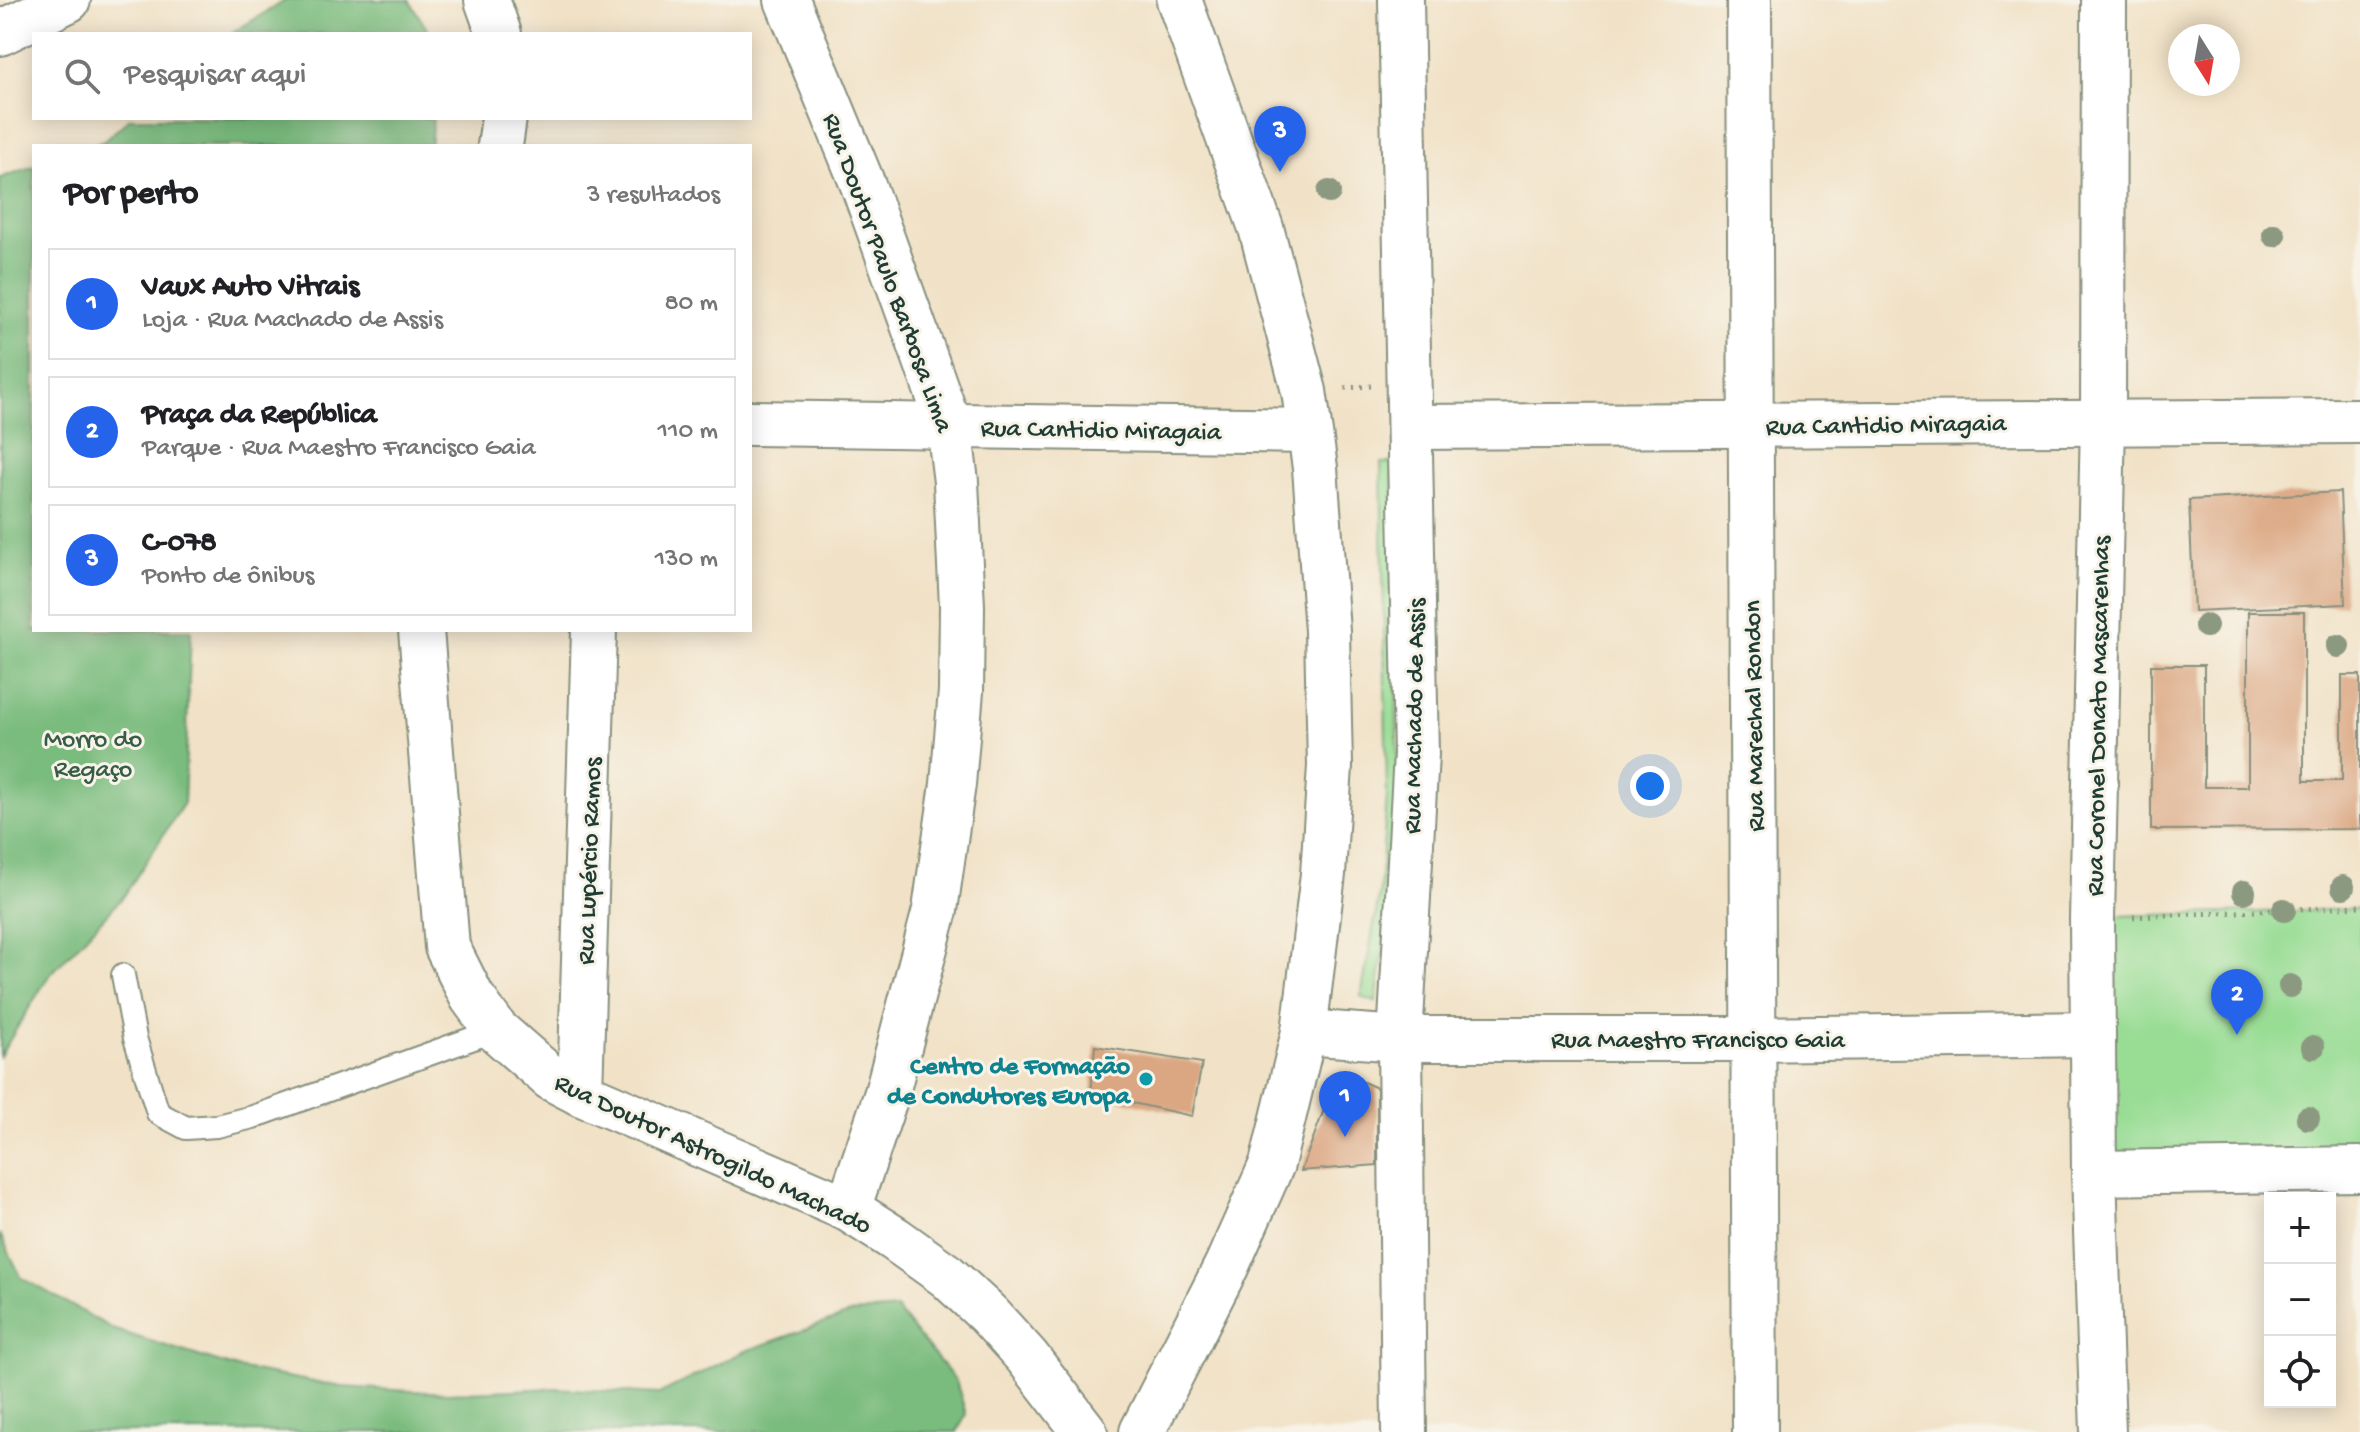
<!DOCTYPE html>
<html lang="pt">
<head>
<meta charset="utf-8">
<style>
	:root { --surface:#fff; --page:#f6f6f6; --text:#202124; --muted:#757577; --line:#e0e0e0; --accent:#2563eb }
	body { margin:0; font-family:"Gochi Hand",sans-serif; background:var(--page); color:var(--text) }
	.controls { position:absolute; right:24px; bottom:24px; display:grid; overflow:hidden; border-radius:0px; box-shadow:0 4px 20px #0003 }
	.controls button { width:72px; height:72px; display:grid; place-items:center; padding:0; border:0; border-bottom:2px solid var(--line); background:var(--surface); color:var(--text); font:40px sans-serif }
	.compass { position:absolute; left:2168px; top:24px; width:72px; height:72px; border-radius:50%; background:var(--surface); box-shadow:0 4px 20px #0003; rotate:169deg }
	.you { position:absolute; left:1650px; top:786px; width:28px; height:28px; margin:-20px; border:6px solid #fff; border-radius:50%; background:#1a73e8; box-shadow:0 0 0 12px #1a73e833 }
	.badge { display:grid; place-items:center; width:52px; height:52px; border-radius:50%; background:var(--accent); color:#fff; font-size:26px; font-weight:700 }
	.pin { position:absolute; translate:-50% -66px; filter:drop-shadow(0 2px 4px #0008) }
	.pin::after { content:''; position:absolute; top:42px; width:28px; height:24px; background:inherit; clip-path:polygon(0 0,100% 0,50% 100%) }
	.list { margin:0; padding:0; list-style:none }
	h2 { display:flex; justify-content:space-between; align-items:center; height:104px; margin:0; padding:0 32px; font-size:34px }
	h2 small { font-size:26px; font-weight:400; color:var(--muted) }
	.list li { display:grid; grid-template-columns:52px 1fr auto; gap:24px; align-items:center; box-sizing:border-box; height:112px; margin:0 16px 16px; padding:0 16px; border:2px solid var(--line); border-radius:0px }
	.list b { display:block; font-size:30px; white-space:nowrap }
	.list p { margin:0; font-size:26px; white-space:nowrap; color:var(--muted) }
	.list em { font-size:26px; font-style:normal; color:var(--muted) }
	.icon { flex:none; width:44px; height:44px; fill:none; stroke:currentColor; stroke-width:2; stroke-linecap:round; stroke-linejoin:round }
	.map { position:relative; flex:none; width:2360px; height:1432px; overflow:hidden }
	.search { position:absolute; background:var(--surface); box-shadow:0 4px 20px #0003; left:32px; top:32px; width:720px; height:88px; display:flex; align-items:center; gap:20px; box-sizing:border-box; padding:0 28px; border-radius:0px; color:var(--muted); font-size:30px }
	.panel { position:absolute; background:var(--surface); box-shadow:0 4px 20px #0003; left:32px; top:144px; width:720px; height:488px; border-radius:0px }
	.map>svg:first-child { display:block }
</style>
</head>
<body>
<div class="map">
<svg width="2360" height="1432" viewBox="0 0 2360 1432">
	<rect width="100%" height="100%" fill="#f7f3e8"/>
	<filter id="ink" filterUnits="userSpaceOnUse"><feTurbulence type="fractalNoise" baseFrequency=".0125" numOctaves="2"/><feDisplacementMap in="SourceGraphic" scale="16" xChannelSelector="R" yChannelSelector="G"/><feConvolveMatrix kernelMatrix="1 2 1 2 8 2 1 2 1" color-interpolation-filters="sRGB"/></filter>
	<filter id="wash" filterUnits="userSpaceOnUse"><feTurbulence type="fractalNoise" baseFrequency=".006" numOctaves="4" result="noise"/><feDisplacementMap in="SourceGraphic" scale="32" xChannelSelector="R" yChannelSelector="G"/><feGaussianBlur stdDeviation="1.8" result="paint"/><feColorMatrix in="noise" values="0 0 0 0 0 0 0 0 0 0 0 0 0 0 0 0 0 1.4 0 .05"/><feComposite in="paint" operator="in"/></filter>
	<g filter="url(#wash)">
		<rect width="100%" height="100%" fill="#f1e2c7"/>
		<g fill="#99dd95" stroke="#5c8d64" stroke-width="2">
			<polygon points="1381,463 1393,463 1398,806 1391,892 1376,1002 1361,997 1380,891 1387,796"/>
			<polygon points="2360,909 2360,1153 2113,1155 2115,916"/>
		</g>
		<g fill="#7abc7e" stroke="#4c7c59" stroke-width="2">
			<polygon points="286,0 409,0 430,34 230,34"/>
			<polygon points="130,118 433,118 430,146 90,146 104,141"/>
			<polygon points="34,166 34,630 191,630 184,803 124,896 48,977 0,1056 0,178"/>
			<polygon points="0,1234 21,1277 115,1330 237,1368 342,1387 447,1393 554,1388 659,1394 743,1352 852,1313 896,1309 956,1381 966,1414 957,1432 0,1432"/>
		</g>
		<g id="blocks">
			<g fill="#dba783">
				<polygon points="2340,492 2345,604 2194,611 2189,500"/>
				<polygon points="2248,612 2304,612 2304,781 2342,781 2342,675 2360,675 2360,829 2151,830 2151,665 2204,665 2204,787 2248,787"/>
				<polygon points="1095,1046 1202,1063 1192,1116 1091,1094"/>
				<polygon points="1361,1081 1377,1088 1377,1165 1301,1171 1331,1091 1340,1083"/>
			</g>
		</g>
	</g>
	<g filter="url(#ink)">
		<use href="#blocks" fill-opacity="0" stroke="#88907e" stroke-width="2"/>
		<g fill="none" stroke-linecap="round" stroke-linejoin="round">
			<g stroke="#88907e" stroke-width="26">
				<polyline id="service" points="123,975 135,1038 158,1113 186,1128 217,1126 253,1117 496,1030"/>
			</g>
			<g stroke="#88907e" stroke-width="48">
				<g id="minor">
					<polyline points="487,0 499,34"/>
					<polyline points="787,0 863,185 949,425 956,482 962,606 961,691 953,784 935,910 887,1093 848,1209"/>
					<polyline points="1401,0 1416,754 1400,1039 1404,1432"/>
					<polyline points="1749,0 1755,1432"/>
					<polyline points="0,33 68,0"/>
					<polyline points="500,146 504,118"/>
					<polyline points="750,423 1309,431"/>
					<polyline points="1412,427 2360,421"/>
					<polyline points="421,630 447,947 472,997 496,1030 551,1078 580,1093 848,1209 895,1239 947,1276 989,1315 1027,1357 1085,1432"/>
					<polyline points="1304,1032 1400,1039 1755,1039 2093,1034"/>
					<polyline points="580,1093 594,630"/>
					<polyline points="2094,1173 2360,1169"/>
					<polyline points="2103,1432 2094,1173 2092,919 2103,421 2104,0"/>
				</g>
			</g>
			<g stroke="#88907e" stroke-width="48">
				<polyline id="secondary" points="1142,1432 1227,1265 1272,1164 1304,1032 1323,874 1330,766 1327,631 1315,468 1304,391 1261,228 1179,0"/>
			</g>
			<g stroke="#88907e" stroke-width="5" stroke-dasharray="2 6" stroke-linecap="butt">
				<polyline points="1345,388 1371,386"/>
				<polyline points="2133,917 2360,906"/>
			</g>
			<use href="#service" stroke="#fff" stroke-width="22"/>
			<use href="#minor" stroke="#fff" stroke-width="44"/>
			<use href="#secondary" stroke="#fff" stroke-width="44"/>
		</g>
		<g fill="#8b9981">
			<circle cx="1329" cy="192" r="12"/>
			<circle cx="2274" cy="235" r="12"/>
			<circle cx="2206" cy="626" r="12"/>
			<circle cx="2338" cy="646" r="12"/>
			<circle cx="2343" cy="887" r="12"/>
			<circle cx="2244" cy="892" r="12"/>
			<circle cx="2284" cy="910" r="12"/>
			<circle cx="2290" cy="986" r="12"/>
			<circle cx="2313" cy="1047" r="12"/>
			<circle cx="2308" cy="1118" r="12"/>
		</g>
	</g>
	<circle fill="#0f9aa8" stroke="#f7f3e8" stroke-width="3" cx="1146" cy="1079" r="8"/>
	<g text-anchor="middle" stroke-width="6" stroke-linejoin="round" paint-order="stroke">
		<g font-size="26" fill="#1f3d34" stroke="#f7f3e8">
			<text transform="translate(890 272) rotate(70)" y="9">Rua Doutor Paulo Barbosa Lima</text>
			<text transform="translate(1886 423) rotate(-1)" y="9">Rua Cantidio Miragaia</text>
			<text transform="translate(1101 428) rotate(1)" y="9">Rua Cantidio Miragaia</text>
			<text transform="translate(1412 716) rotate(-89)" y="9">Rua Machado de Assis</text>
			<text transform="translate(1752 716) rotate(-91)" y="9">Rua Marechal Rondon</text>
			<text transform="translate(2096 716) rotate(-89)" y="9">Rua Coronel Donato Mascarenhas</text>
			<text transform="translate(587 861) rotate(-88)" y="9">Rua Lupércio Ramos</text>
			<text x="1698" y="1047">Rua Maestro Francisco Gaia</text>
			<text transform="translate(714 1152) rotate(25)" y="9">Rua Doutor Astrogildo Machado</text>
		</g>
		<g font-size="26" fill="#375d47" stroke="#f7f3e8">
			<text x="93" y="746">Morro do<tspan x="93" dy="30">Regaço</tspan></text>
		</g>
		<g font-size="26" font-weight="bold" fill="#0d838f" stroke="#f7f3e8" text-anchor="end">
			<text x="1130" y="1073">Centro de Formação<tspan x="1130" dy="30">de Condutores Europa</tspan></text>
		</g>
	</g>
</svg>
<div class="controls">
<button>+</button>
<button>−</button>
<button><svg class="icon" aria-label="locate" viewBox="0 0 24 24"><circle cx="12" cy="12" r="6"/><path d="M12 2v4M12 18v4M2 12h4M18 12h4"/></svg></button>
</div>
<svg class="compass" viewBox="-18 -18 36 36"><path d="M0-13l5 13h-10z" fill="#e53935"/><path d="M0 13l5-13h-10z" fill="#757577"/></svg>
<div class="you"></div>
<div class="pin badge" style="left:1345px;top:1137px">1</div>
<div class="pin badge" style="left:2237px;top:1035px">2</div>
<div class="pin badge" style="left:1280px;top:172px">3</div>
<div class="search"><svg class="icon" aria-label="search" viewBox="0 0 24 24"><circle cx="10" cy="10" r="6"/><path d="M15 15l6 6"/></svg>Pesquisar aqui</div>
<section class="panel">
<h2>Por perto<small>3 resultados</small></h2>
<ul class="list">
<li><span class="badge">1</span><div><b>Vaux Auto Vitrais</b><p>Loja · Rua Machado de Assis</p></div><em>80 m</em></li>
<li><span class="badge">2</span><div><b>Praça da República</b><p>Parque · Rua Maestro Francisco Gaia</p></div><em>110 m</em></li>
<li><span class="badge">3</span><div><b>C-078</b><p>Ponto de ônibus</p></div><em>130 m</em></li>
</ul>
</section>
</div>
</body>
</html>
